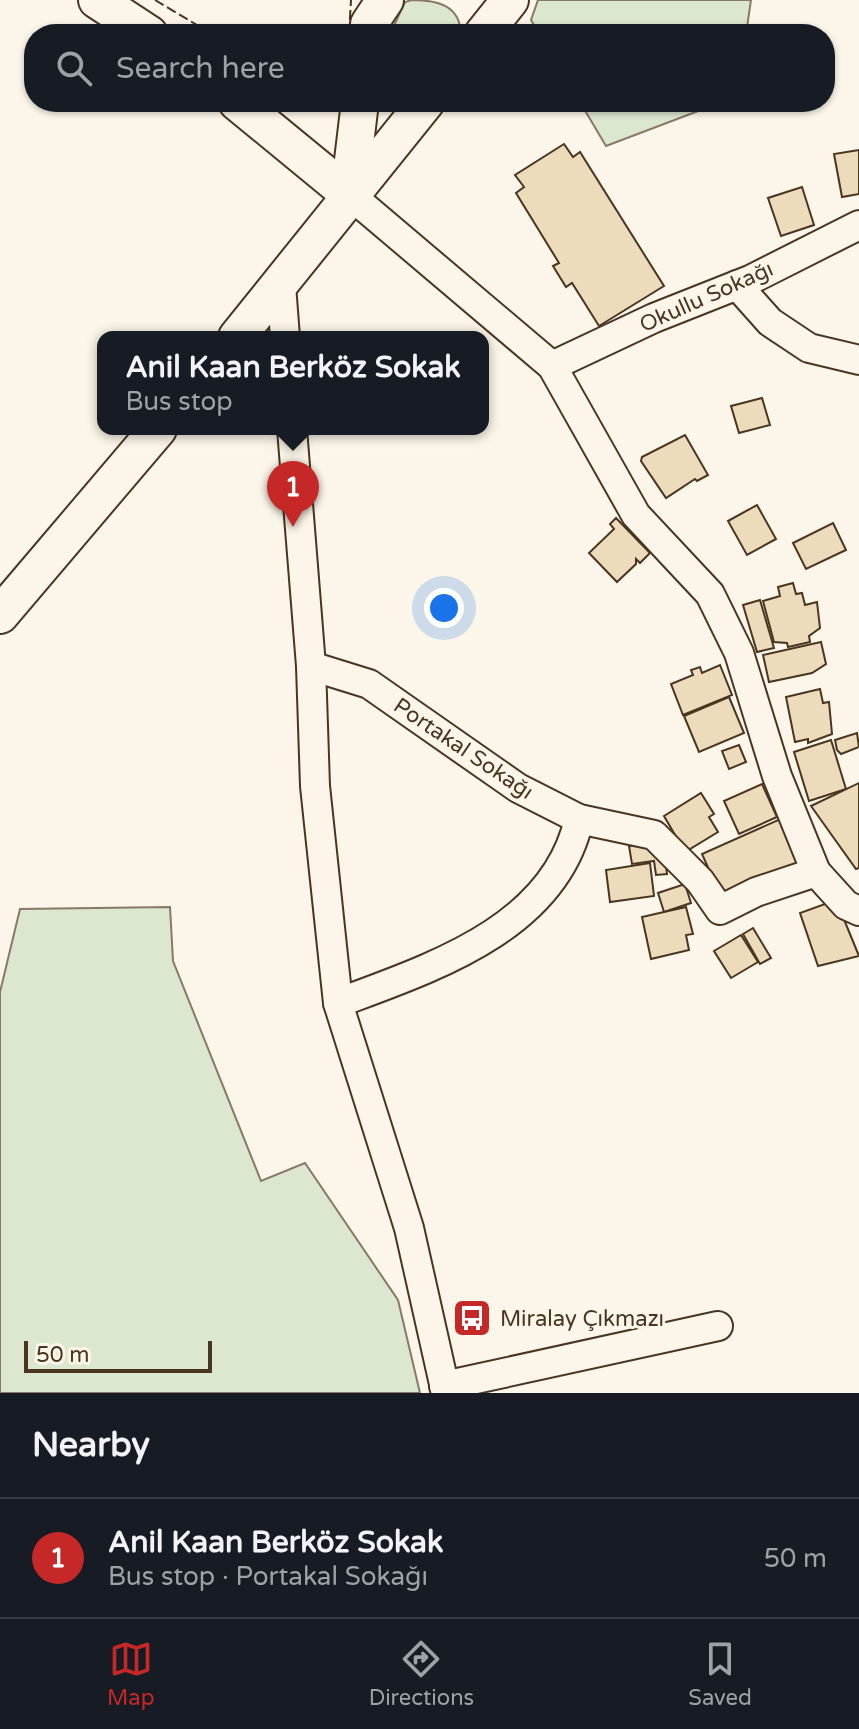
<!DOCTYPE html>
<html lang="en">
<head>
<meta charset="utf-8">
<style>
	:root { --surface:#171b24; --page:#20242c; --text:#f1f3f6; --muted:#9ea1a6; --line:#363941; --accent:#c62828 }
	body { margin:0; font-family:"Varela Round",sans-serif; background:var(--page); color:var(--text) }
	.scale { position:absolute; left:24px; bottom:20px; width:188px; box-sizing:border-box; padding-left:8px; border:4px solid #4a3520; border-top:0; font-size:22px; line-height:28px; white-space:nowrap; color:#4a3520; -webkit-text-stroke:6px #fbf6e9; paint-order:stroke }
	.you { position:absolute; left:444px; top:608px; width:28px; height:28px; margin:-20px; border:6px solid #fff; border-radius:50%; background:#1a73e8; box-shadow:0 0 0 12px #1a73e833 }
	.badge { display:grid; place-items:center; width:52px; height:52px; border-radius:50%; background:var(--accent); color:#fff; font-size:26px; font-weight:700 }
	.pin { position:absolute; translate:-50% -66px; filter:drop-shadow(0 2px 4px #0008) }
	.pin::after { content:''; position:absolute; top:42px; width:28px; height:24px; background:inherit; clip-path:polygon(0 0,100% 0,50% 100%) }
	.popup { position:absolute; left:97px; top:331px; width:392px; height:104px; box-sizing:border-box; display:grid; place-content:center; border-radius:16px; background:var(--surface); filter:drop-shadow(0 2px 6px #0005); font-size:26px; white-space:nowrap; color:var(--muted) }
	.popup b { font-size:30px; color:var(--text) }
	.popup::after { content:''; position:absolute; left:50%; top:100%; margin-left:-16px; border:16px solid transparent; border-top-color:var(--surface) }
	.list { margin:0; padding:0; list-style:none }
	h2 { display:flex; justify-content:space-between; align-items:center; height:104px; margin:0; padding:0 32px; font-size:34px }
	h2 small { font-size:26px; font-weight:400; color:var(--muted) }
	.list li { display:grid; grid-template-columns:52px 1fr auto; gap:24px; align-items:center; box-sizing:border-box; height:120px; padding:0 32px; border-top:2px solid var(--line) }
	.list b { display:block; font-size:30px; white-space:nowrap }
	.list p { margin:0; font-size:26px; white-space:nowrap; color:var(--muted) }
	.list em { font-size:26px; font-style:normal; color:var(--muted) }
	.icon { flex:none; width:44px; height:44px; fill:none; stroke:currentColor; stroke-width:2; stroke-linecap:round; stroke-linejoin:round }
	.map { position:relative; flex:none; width:859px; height:1393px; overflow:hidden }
	.search { position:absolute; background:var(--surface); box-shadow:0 2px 6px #0004; left:24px; right:24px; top:24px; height:88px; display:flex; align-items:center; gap:20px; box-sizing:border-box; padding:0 28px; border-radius:32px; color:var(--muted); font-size:30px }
	.sheet { height:224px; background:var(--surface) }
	nav { display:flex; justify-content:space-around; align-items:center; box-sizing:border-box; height:112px; border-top:2px solid var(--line); background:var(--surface); font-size:22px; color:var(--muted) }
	nav a { display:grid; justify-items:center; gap:4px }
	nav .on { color:var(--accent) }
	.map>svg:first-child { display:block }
</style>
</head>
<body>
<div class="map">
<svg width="859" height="1393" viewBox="0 0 859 1393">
	<rect width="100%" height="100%" fill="#fbf6e9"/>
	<g fill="#dce7d0" stroke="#887966" stroke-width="2">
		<path d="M 412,0 C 437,0 460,5 461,34 L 390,34 L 405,2 Z"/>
		<polygon points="538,0 751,0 746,34 539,34 531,20"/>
		<polygon points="580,102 722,102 606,146"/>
		<polygon points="170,907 173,961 261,1181 305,1163 398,1300 420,1393 0,1393 0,992 20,909"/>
	</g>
	<g fill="#ecdcbc" stroke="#4a3520" stroke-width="2">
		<polygon points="564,144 573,157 580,152 664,286 599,326 572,283 566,287 553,266 559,263 516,193 524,187 515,175"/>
		<polygon points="859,150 859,194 842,197 834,154"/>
		<polygon points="802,187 814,225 781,236 768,198"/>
		<polygon points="762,398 770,425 739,433 731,406"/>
		<polygon points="685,435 708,475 697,481 695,479 666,498 641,461 642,457"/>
		<polygon points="757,505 776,539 747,555 728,521"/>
		<polygon points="616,518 650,553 640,563 636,559 636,564 617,582 589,553 614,529 610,524"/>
		<polygon points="833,523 846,550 806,569 793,543"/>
		<polygon points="793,583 796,594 802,593 805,605 817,602 820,628 809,636 810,642 788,647 787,643 774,642 763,601 780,596 778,587"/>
		<polygon points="760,600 774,648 757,652 743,605"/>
		<polygon points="821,642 826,664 812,673 769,682 763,655"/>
		<polygon points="720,665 732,695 683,715 671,684 693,675 691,670 700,667 702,673"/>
		<polygon points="820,689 823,703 829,702 832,734 808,743 808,739 795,742 786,697"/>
		<polygon points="729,697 744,733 699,752 684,716"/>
		<polygon points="857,733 859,747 841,754 837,750 835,740"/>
		<polygon points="831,740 846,789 809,801 794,752"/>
		<polygon points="739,745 746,762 729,769 722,751"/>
		<polygon points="859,783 859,868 856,869 811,806"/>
		<polygon points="762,784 777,817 739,834 724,801"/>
		<polygon points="701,793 714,814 709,817 718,832 685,852 664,816"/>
		<polygon points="785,817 806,863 723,901 702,854"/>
		<polygon points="650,843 665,858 667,874 656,875 654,861 632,864 629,846"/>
		<polygon points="650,863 654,896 610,902 606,870"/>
		<polygon points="685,884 691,903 664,912 658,893"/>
		<polygon points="836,900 859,956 818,966 800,913"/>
		<polygon points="686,907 693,934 686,935 689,950 651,959 642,917"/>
		<polygon points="753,928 771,958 760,964 743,934"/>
		<polygon points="741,935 758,962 731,978 714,951"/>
	</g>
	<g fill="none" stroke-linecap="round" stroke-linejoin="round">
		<g stroke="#4a3520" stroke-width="32">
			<g id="minor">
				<polyline points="349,194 552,366 636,515 710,594 739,653 777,776 816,872 846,905 859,911"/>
				<polyline points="281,285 285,337"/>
				<polyline points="737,285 770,322 809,348 859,360"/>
				<polyline points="552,366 654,318 750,280 859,225"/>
				<polyline points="292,429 311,666 315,786 338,1003 409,1228 446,1393"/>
				<polyline points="311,666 369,684 518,788 579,819 654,835 700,881 720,910 756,892 816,872"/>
				<path d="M 338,1003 C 431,968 555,929 579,819"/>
				<polyline points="444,1386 718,1326"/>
			</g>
		</g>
		<g stroke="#4a3520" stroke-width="40">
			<g id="major">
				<polyline points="97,0 149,34"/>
				<polyline points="368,34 369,24 385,0"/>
				<polyline points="483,34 510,0"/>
				<polyline points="237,102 349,194"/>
				<polyline points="349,194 360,102"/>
				<polyline points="237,337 426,102"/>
				<polyline points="0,615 158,429"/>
			</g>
		</g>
		<use href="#minor" stroke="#fbf6e9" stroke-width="28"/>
		<use href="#major" stroke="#fbf6e9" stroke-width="36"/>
		<g stroke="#4a3520" stroke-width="2" stroke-dasharray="10 4" stroke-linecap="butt">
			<polyline points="155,0 212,34"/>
			<polyline points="349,34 351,0"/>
			<polyline points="328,102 342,110 342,106"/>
		</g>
	</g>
	<defs>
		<g id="bus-square" transform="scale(2)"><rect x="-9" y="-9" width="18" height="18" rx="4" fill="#c62828" stroke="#fbf6e9"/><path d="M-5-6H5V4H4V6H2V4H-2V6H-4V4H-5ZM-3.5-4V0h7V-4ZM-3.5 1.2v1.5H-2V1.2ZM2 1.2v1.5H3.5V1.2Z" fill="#fff"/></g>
	</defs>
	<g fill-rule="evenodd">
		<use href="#bus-square" x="472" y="1318"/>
	</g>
	<g text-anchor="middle" stroke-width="6" stroke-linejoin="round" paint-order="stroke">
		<g font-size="22" fill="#4a3520" stroke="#fbf6e9">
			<text transform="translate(706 296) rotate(-24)" y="8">Okullu Sokağı</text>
			<text transform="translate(464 748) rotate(34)" y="8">Portakal Sokağı</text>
		</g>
		<g font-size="22" fill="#4a3520" stroke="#fbf6e9" text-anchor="start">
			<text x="500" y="1326">Miralay Çıkmazı</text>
		</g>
	</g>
</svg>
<div class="scale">50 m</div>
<div class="you"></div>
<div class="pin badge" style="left:293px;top:527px">1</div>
<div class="popup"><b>Anil Kaan Berköz Sokak</b>Bus stop</div>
<div class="search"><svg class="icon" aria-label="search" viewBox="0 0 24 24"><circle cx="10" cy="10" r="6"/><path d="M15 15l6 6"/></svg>Search here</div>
</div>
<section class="sheet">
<h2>Nearby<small></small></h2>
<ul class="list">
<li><span class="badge">1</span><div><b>Anil Kaan Berköz Sokak</b><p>Bus stop · Portakal Sokağı</p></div><em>50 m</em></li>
</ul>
</section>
<nav>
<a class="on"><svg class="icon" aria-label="map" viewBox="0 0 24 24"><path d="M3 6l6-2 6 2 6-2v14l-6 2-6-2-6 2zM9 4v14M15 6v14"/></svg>Map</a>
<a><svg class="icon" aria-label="directions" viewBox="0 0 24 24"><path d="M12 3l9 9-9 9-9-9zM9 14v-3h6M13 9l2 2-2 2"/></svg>Directions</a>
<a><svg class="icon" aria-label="saved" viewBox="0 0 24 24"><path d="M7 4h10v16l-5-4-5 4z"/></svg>Saved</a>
</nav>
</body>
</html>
